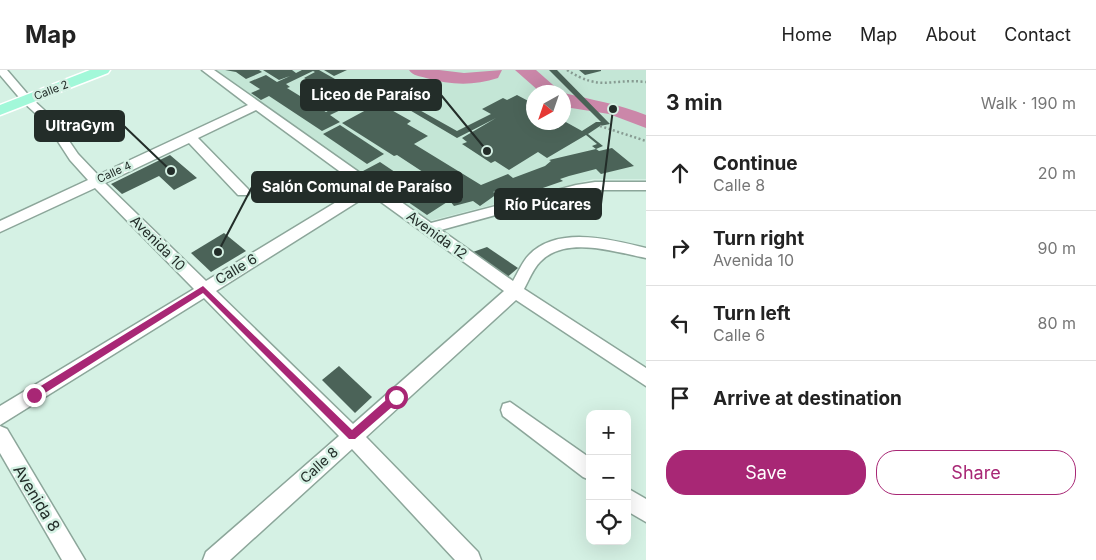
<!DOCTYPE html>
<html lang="en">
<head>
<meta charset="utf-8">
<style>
	:root { --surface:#fff; --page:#f6f6f6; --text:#222; --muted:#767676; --line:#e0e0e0; --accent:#a82775 }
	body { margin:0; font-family:Inter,sans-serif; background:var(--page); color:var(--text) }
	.controls { position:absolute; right:15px; bottom:15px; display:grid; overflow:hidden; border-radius:10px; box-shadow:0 5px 20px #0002 }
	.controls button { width:45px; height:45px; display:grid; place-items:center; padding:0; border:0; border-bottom:1px solid var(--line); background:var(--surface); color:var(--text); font:25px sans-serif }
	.compass { position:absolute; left:526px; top:15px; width:45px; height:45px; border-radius:50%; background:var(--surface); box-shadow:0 5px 20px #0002; rotate:220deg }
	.stop { position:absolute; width:15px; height:15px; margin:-11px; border:4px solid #a82775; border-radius:50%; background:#fff }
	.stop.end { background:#a82775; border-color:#fff; box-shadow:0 1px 5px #0008 }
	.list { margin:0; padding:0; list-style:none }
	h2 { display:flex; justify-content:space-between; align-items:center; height:65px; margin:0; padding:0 20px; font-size:21px }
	h2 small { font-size:16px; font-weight:400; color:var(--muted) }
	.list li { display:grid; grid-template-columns:32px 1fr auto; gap:15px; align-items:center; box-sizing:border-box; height:75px; padding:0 20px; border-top:1px solid var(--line) }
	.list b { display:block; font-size:19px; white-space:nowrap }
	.list p { margin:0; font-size:16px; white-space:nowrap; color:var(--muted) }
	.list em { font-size:16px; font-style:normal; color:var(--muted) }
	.actions { display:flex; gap:10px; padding:15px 20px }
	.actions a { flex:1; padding:11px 0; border:1px solid var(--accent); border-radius:20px; text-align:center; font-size:18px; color:var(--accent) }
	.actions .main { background:var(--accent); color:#fff }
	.icon { flex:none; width:28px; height:28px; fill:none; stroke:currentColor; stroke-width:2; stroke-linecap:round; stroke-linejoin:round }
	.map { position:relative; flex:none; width:646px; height:490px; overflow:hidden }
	header { display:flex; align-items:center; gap:30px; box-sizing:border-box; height:70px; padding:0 25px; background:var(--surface); border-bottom:1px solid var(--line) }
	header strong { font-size:24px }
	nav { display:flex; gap:28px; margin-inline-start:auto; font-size:18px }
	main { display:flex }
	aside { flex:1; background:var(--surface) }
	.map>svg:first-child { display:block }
</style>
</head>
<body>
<header>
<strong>Map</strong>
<nav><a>Home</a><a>Map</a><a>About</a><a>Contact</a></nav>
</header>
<main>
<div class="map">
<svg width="646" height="490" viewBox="0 0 646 490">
	<rect width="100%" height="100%" fill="#d5f1e4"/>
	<path fill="#c4e6d6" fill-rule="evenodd" d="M 213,0 L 646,0 L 646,109 L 593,109 L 429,151 ZM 534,22 L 564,22 L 564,52 L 534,52 Z"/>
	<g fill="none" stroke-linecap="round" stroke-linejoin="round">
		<g fill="#cb87a9" fill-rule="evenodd">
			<path d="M 409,0 L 439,0 L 464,3 L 502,0 L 498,8 C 473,16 451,15 426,8 C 420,6 413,6 409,0 Z"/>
			<polygon points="515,0 536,0 561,22 540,22"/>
			<path d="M 564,23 C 592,30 619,34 646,45 L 646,58 L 609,44 L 565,37 Z"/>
		</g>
	</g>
	<g fill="#4b6358" fill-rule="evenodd">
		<polygon points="225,0 259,0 262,2 246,9 236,2"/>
		<path d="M 263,0 L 292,0 L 296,3 L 302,0 L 319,0 L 358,22 L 365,18 L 374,24 L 369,27 L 398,28 L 457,61 L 491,44 L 482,39 L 503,28 L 507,30 L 517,25 L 534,34 L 534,52 L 564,51 L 582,61 L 596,52 L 601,52 L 549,0 L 557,0 L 610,54 L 600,56 L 588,64 L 603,76 L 596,79 L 592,76 L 597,74 L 586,65 L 547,88 L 538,82 L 509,100 L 495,91 L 491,93 L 462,74 L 467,72 L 462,68 L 496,48 L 457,68 L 396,32 L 364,29 L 330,45 L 340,52 L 322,61 L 269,26 L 261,30 L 251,23 L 260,19 L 249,12 L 266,5 L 277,12 L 290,6 L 279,10 ZM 313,1 L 315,2 L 304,8 L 344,32 L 326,42 L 287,18 L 290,17 L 286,14 Z"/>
		<polygon points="324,0 347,0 334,6"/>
		<polygon points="579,0 601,0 601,1 585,5"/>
		<polygon points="379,33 411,51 407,54 428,66 414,74 481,115 508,104 513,108 545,96 551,91 549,90 596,79 599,81 612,78 634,96 601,104 596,99 569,106 560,109 563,111 514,128 504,118 493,122 497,124 480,136 473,131 454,136 450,131 463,129 458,125 427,145 363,101 380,92 441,133 455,123 397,85 394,86 342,53"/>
		<polygon points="340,55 384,84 367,94 323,64"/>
		<polygon points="170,85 197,108 174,120 159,106 122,124 111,114"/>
		<polygon points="224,163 246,181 211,202 191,183"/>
		<polygon points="487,177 518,198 505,209 470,183"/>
		<polygon points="339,296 372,327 355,343 322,310"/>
	</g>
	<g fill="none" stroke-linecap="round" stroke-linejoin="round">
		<g stroke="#8ca69a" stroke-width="3">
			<g id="minor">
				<path d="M 0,0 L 7,0 L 31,28 L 54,49 L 78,84 L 98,105 L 248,35 L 202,0 L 214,0 L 431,153 L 576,115 L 595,112 L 646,112 L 646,120 L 595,120 L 576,123 L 441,160 L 513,211 C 518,203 522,192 529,185 C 558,155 612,170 646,178 L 646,188 C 615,182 565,165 540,192 C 533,199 529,210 524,219 L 646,298 L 646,316 L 516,230 L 366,367 L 478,482 L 481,490 L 455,490 L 352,379 L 230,490 L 203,490 L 206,482 L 339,366 L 204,228 L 0,355 L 0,336 L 194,219 L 95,118 L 0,162 L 0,151 L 88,110 L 70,90 L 46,53 L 23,32 L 0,5 ZM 256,40 L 361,117 L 206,211 L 105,113 L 189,73 L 238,125 L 248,125 L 250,122 L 248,119 L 198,68 ZM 370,124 L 504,221 L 353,354 L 216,221 Z"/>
				<polygon points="510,332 590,388 590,410 583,407 503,346 501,340 503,334"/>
				<polygon points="0,356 7,359 85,490 62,490 0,383"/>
				<polygon points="627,418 646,429 646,452 627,441"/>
			</g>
		</g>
		<g stroke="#fff" stroke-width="3">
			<polygon id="major" points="90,0 110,0 108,3 0,45 0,35"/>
		</g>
		<g stroke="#879b92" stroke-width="2.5" stroke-dasharray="2 2.5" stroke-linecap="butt">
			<path d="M 567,0 C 602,22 609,8 646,12"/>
			<polyline points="600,56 646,71"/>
		</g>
		<use href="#minor" fill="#fff" fill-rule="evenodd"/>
		<use href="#major" fill="#a2f8d9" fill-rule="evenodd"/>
	</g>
	<polygon fill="#a82775" points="203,216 352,360 393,324 400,324 400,330 355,369 349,369 203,223 37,328 31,328 31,322"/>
	<g text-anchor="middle" stroke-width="5" stroke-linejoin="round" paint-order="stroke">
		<g font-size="11" fill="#232d29" stroke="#d5f1e4">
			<text transform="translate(51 20) rotate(-21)" y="4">Calle 2</text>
			<text transform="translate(114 102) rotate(-25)" y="4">Calle 4</text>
		</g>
		<g font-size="14" fill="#232d29" stroke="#d5f1e4">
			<text transform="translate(437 165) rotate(36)" y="5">Avenida 12</text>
			<text transform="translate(158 173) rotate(45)" y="5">Avenida 10</text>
			<text transform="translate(236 199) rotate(-31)" y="5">Calle 6</text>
			<text transform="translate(319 395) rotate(-42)" y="5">Calle 8</text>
		</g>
		<g font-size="16" fill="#232d29" stroke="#d5f1e4">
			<text transform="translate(37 428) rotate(59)" y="6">Avenida 8</text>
		</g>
	</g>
	<path fill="none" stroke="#232d29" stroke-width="2" d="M487 81L441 25M171 101L124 56M218 182L252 117M613 39L601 134"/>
	<g fill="#232d29" stroke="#d5f1e4" stroke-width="2">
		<circle cx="487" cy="81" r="5"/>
		<circle cx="171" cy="101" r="5"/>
		<circle cx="218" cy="182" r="5"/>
		<circle cx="613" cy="39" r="5"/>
	</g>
	<g fill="#232d29" stroke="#232d29" stroke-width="2">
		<rect x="301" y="10" width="140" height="30" rx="5"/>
		<rect x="35" y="41" width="89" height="30" rx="5"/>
		<rect x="252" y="102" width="210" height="30" rx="5"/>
		<rect x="495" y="119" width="106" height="30" rx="5"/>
	</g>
	<g font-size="15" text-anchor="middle" font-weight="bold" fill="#fff">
		<text x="371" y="30">Liceo de Paraíso</text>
		<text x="80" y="61">UltraGym</text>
		<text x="357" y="122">Salón Comunal de Paraíso</text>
		<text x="548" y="140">Río Púcares</text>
	</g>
</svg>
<div class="controls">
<button>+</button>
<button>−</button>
<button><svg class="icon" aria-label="locate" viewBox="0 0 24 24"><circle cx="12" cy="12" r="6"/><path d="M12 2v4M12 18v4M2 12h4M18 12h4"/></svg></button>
</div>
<svg class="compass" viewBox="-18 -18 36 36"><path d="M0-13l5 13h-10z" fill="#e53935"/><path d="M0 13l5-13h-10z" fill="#767676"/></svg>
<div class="stop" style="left:396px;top:327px"></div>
<div class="stop end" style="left:34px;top:325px"></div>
</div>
<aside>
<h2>3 min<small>Walk · 190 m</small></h2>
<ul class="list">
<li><svg class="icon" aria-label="ahead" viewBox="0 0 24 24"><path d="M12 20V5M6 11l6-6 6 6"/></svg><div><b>Continue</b><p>Calle 8</p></div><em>20 m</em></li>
<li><svg class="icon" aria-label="right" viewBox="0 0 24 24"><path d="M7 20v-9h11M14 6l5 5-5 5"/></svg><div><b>Turn right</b><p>Avenida 10</p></div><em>90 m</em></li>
<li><svg class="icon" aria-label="left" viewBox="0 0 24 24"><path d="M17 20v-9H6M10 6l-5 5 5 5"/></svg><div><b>Turn left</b><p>Calle 6</p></div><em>80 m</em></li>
<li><svg class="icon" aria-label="arrive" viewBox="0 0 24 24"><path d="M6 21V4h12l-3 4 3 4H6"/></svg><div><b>Arrive at destination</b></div></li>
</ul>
<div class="actions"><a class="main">Save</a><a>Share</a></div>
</aside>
</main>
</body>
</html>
